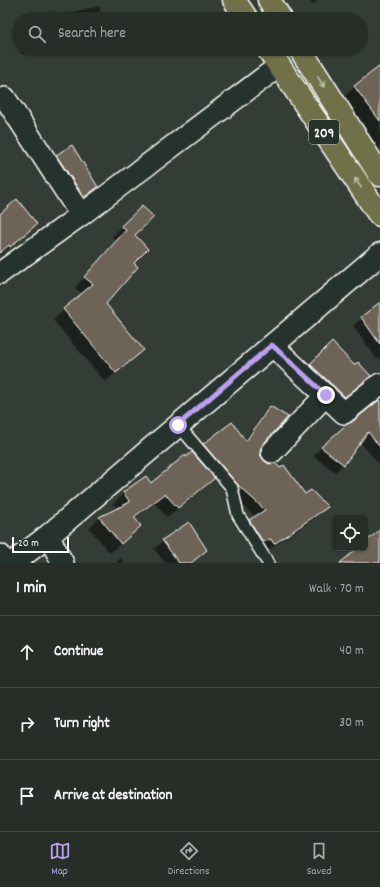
<!DOCTYPE html>
<html lang="en">
<head>
<meta charset="utf-8">
<style>
	:root { --surface:#272e28; --page:#2f3630; --text:#f1f3f6; --muted:#a4a8a8; --line:#434a45; --accent:#bca0f2 }
	body { margin:0; font-family:Dekko,sans-serif; background:var(--page); color:var(--text) }
	.controls { position:absolute; right:12px; bottom:12px; display:grid; overflow:hidden; border-radius:6px; box-shadow:0 1px 3px #0004 }
	.controls button { width:36px; height:36px; display:grid; place-items:center; padding:0; border:0; border-bottom:1px solid var(--line); background:var(--surface); color:var(--text); font:20px sans-serif }
	.scale { position:absolute; left:12px; bottom:10px; width:57px; box-sizing:border-box; padding-left:4px; border:2px solid #fff; border-top:0; font-size:11px; line-height:14px; white-space:nowrap; color:#fff; -webkit-text-stroke:3px #26332d; paint-order:stroke }
	.stop { position:absolute; width:12px; height:12px; margin:-9px; border:3px solid #bca0f2; border-radius:50%; background:#fff }
	.stop.end { background:#bca0f2; border-color:#fff; box-shadow:0 1px 4px #0008 }
	.list { margin:0; padding:0; list-style:none }
	h2 { display:flex; justify-content:space-between; align-items:center; height:52px; margin:0; padding:0 16px; font-size:17px }
	h2 small { font-size:13px; font-weight:400; color:var(--muted) }
	.list li { display:grid; grid-template-columns:26px 1fr auto; gap:12px; align-items:center; box-sizing:border-box; height:72px; padding:0 16px; border-top:1px solid var(--line) }
	.list b { display:block; font-size:15px; white-space:nowrap }
	.list em { font-size:13px; font-style:normal; color:var(--muted) }
	.icon { flex:none; width:22px; height:22px; fill:none; stroke:currentColor; stroke-width:2; stroke-linecap:round; stroke-linejoin:round }
	.map { position:relative; flex:none; width:380px; height:563px; overflow:hidden }
	.search { position:absolute; background:var(--surface); box-shadow:0 1px 3px #0004; left:12px; right:12px; top:12px; height:44px; display:flex; align-items:center; gap:10px; box-sizing:border-box; padding:0 14px; border-radius:22px; color:var(--muted); font-size:15px }
	.sheet { height:268px; background:var(--surface) }
	nav { display:flex; justify-content:space-around; align-items:center; box-sizing:border-box; height:56px; border-top:1px solid var(--line); background:var(--surface); font-size:11px; color:var(--muted) }
	nav a { display:grid; justify-items:center; gap:2px }
	nav .on { color:var(--accent) }
	.map>svg:first-child { display:block }
</style>
</head>
<body>
<div class="map">
<svg width="380" height="563" viewBox="0 0 380 563">
	<rect width="100%" height="100%" fill="#343d35"/>
	<filter id="ink" filterUnits="userSpaceOnUse"><feTurbulence type="fractalNoise" baseFrequency=".025" numOctaves="2"/><feDisplacementMap in="SourceGraphic" scale="8" xChannelSelector="R" yChannelSelector="G"/><feConvolveMatrix kernelMatrix="1 2 1 2 8 2 1 2 1" color-interpolation-filters="sRGB"/></filter>
	<g filter="url(#ink)">
		<g fill="#0007">
			<polygon points="308,0 319,0 313,5"/>
			<polygon points="99,6 102,19 22,19 54,11 55,16"/>
			<polygon points="19,22 19,46 14,27"/>
			<polygon points="20,49 42,49 21,54"/>
			<polygon points="380,68 380,155 340,101 355,86"/>
			<polygon points="57,156 97,187 89,195 75,205 48,164"/>
			<polygon points="0,215 36,224 28,232 1,255 0,254"/>
			<polygon points="122,226 134,235 133,263 104,304 132,360 105,382 53,320 64,310 82,294 75,288 116,241 112,237"/>
			<polygon points="361,319 380,345 380,358 377,359 353,326"/>
			<polygon points="332,344 354,366 370,376 361,384 336,405 302,373"/>
			<polygon points="380,402 380,462 378,463 360,442 344,464 335,472 313,456 322,447"/>
			<polygon points="270,407 262,443 259,449 260,456 263,461 305,495 326,507 318,516 265,552 241,529 250,521 255,517 230,494 196,453 204,445 245,440 261,416"/>
			<polygon points="186,458 213,478 203,489 167,517 154,503 134,519 129,537 110,553 89,528 99,518 118,509 113,504 124,493 151,484"/>
			<polygon points="163,541 206,550 191,563 165,563 154,549"/>
			<polygon points="121,558 126,563 115,563"/>
		</g>
		<g fill="#6d6457" stroke="#fff">
			<polygon points="380,66 380,121 354,86"/>
			<polygon points="72,145 98,187 84,197 56,155"/>
			<polygon points="17,199 37,224 10,247 9,245 0,253 0,214"/>
			<polygon points="142,206 154,217 135,235 148,249 134,263 138,267 106,304 144,350 116,373 63,309 93,284 84,277 126,230 121,226"/>
			<polygon points="380,302 380,344 361,317"/>
			<polygon points="332,342 354,365 358,362 371,376 345,397 310,364"/>
			<polygon points="379,400 380,401 380,447 368,432 344,465 321,447 347,424 352,422"/>
			<polygon points="270,406 288,417 263,444 260,450 261,456 264,460 269,464 275,463 280,468 284,465 305,494 311,490 328,507 274,544 271,539 263,542 249,520 265,510 239,486 203,444 232,422 246,441"/>
			<polygon points="192,452 215,478 178,508 165,494 134,517 141,526 121,544 99,517 130,502 123,492 146,476 151,483 185,455 186,457"/>
			<polygon points="189,522 207,550 191,563 179,563 162,540"/>
			<polygon points="380,530 380,563 340,563 358,548 365,548 365,542"/>
		</g>
		<g fill="none" stroke-linecap="round" stroke-linejoin="round">
			<g stroke="#fff" stroke-width="14">
				<polyline id="service" points="178,425 232,488 238,515 268,563"/>
			</g>
			<g stroke="#fff" stroke-width="24">
				<g id="minor">
					<polyline points="5,98 81,215"/>
					<polyline points="0,273 81,215 279,66"/>
					<polyline points="272,345 344,413 380,384"/>
					<polyline points="272,452 326,395"/>
					<polyline points="48,536 63,563"/>
					<polyline points="0,555 4,563"/>
				</g>
			</g>
			<g stroke="#fff" stroke-width="25">
				<polyline id="tertiary" points="13,563 48,536 380,254"/>
			</g>
			<g stroke="#fff" stroke-width="25">
				<g id="trunk">
					<polyline points="234,0 247,19"/>
					<polyline points="269,0 281,19"/>
					<polyline points="268,49 378,213 380,215"/>
					<polyline points="300,49 380,175"/>
				</g>
			</g>
			<use href="#service" stroke="#26332d" stroke-width="11"/>
			<use href="#minor" stroke="#26332d" stroke-width="21"/>
			<use href="#tertiary" stroke="#26332d" stroke-width="22"/>
			<use href="#trunk" stroke="#70704a" stroke-width="22"/>
		</g>
		<defs><path id="oneway-shaft" d="M-6 0H5M1.5-3L5.5 0L1.5 3" fill="none" stroke-width="1.6" stroke-linecap="round" stroke-linejoin="round"/></defs>
		<g stroke="#bfbfae">
			<use href="#oneway-shaft" transform="translate(321 82) rotate(58)"/>
			<use href="#oneway-shaft" transform="translate(358 183) rotate(-124)"/>
		</g>
	</g>
	<g fill="none" stroke-linecap="round" stroke-linejoin="round" filter="url(#ink)">
		<polyline stroke="#bca0f2" stroke-width="5" points="178,425 272,345 326,395"/>
	</g>
	<g text-anchor="middle" stroke-width="3.5" stroke-linejoin="round" paint-order="stroke">
		<rect fill="#26332d" stroke="#bec2c0" stroke-width="1" x="309" y="120" width="30" height="24" rx="3"/>
		<g font-size="14" font-weight="bold" fill="#fff">
			<text x="324" y="137">209</text>
		</g>
	</g>
</svg>
<div class="controls">
<button><svg class="icon" aria-label="locate" viewBox="0 0 24 24"><circle cx="12" cy="12" r="6"/><path d="M12 2v4M12 18v4M2 12h4M18 12h4"/></svg></button>
</div>
<div class="scale">20 m</div>
<div class="stop" style="left:178px;top:425px"></div>
<div class="stop end" style="left:326px;top:395px"></div>
<div class="search"><svg class="icon" aria-label="search" viewBox="0 0 24 24"><circle cx="10" cy="10" r="6"/><path d="M15 15l6 6"/></svg>Search here</div>
</div>
<section class="sheet">
<h2>1 min<small>Walk · 70 m</small></h2>
<ul class="list">
<li><svg class="icon" aria-label="ahead" viewBox="0 0 24 24"><path d="M12 20V5M6 11l6-6 6 6"/></svg><div><b>Continue</b></div><em>40 m</em></li>
<li><svg class="icon" aria-label="right" viewBox="0 0 24 24"><path d="M7 20v-9h11M14 6l5 5-5 5"/></svg><div><b>Turn right</b></div><em>30 m</em></li>
<li><svg class="icon" aria-label="arrive" viewBox="0 0 24 24"><path d="M6 21V4h12l-3 4 3 4H6"/></svg><div><b>Arrive at destination</b></div></li>
</ul>
</section>
<nav>
<a class="on"><svg class="icon" aria-label="map" viewBox="0 0 24 24"><path d="M3 6l6-2 6 2 6-2v14l-6 2-6-2-6 2zM9 4v14M15 6v14"/></svg>Map</a>
<a><svg class="icon" aria-label="directions" viewBox="0 0 24 24"><path d="M12 3l9 9-9 9-9-9zM9 14v-3h6M13 9l2 2-2 2"/></svg>Directions</a>
<a><svg class="icon" aria-label="saved" viewBox="0 0 24 24"><path d="M7 4h10v16l-5-4-5 4z"/></svg>Saved</a>
</nav>
</body>
</html>
